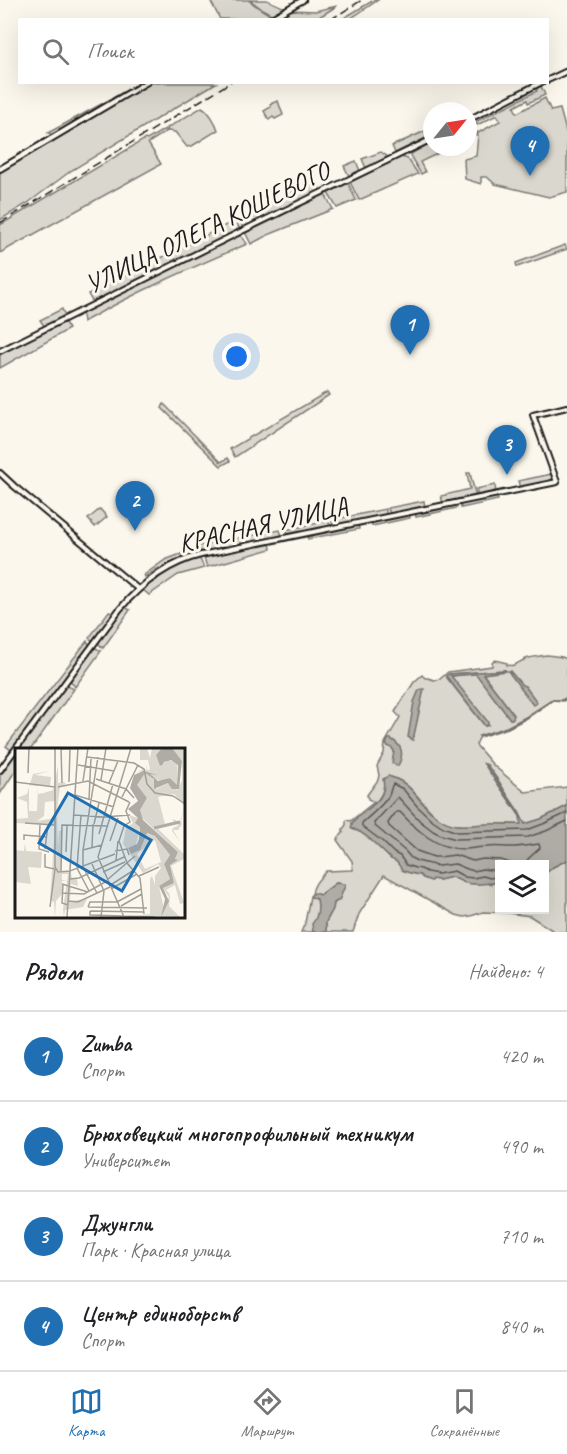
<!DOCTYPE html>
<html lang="ru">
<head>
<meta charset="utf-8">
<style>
	:root { --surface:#fff; --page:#f6f6f6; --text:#202124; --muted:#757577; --line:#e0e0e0; --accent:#1f6fb2 }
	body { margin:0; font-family:Caveat,sans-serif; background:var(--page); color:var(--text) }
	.controls { position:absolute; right:18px; bottom:18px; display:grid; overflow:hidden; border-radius:0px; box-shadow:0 6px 24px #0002 }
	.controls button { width:54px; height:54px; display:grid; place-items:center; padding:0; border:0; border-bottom:2px solid var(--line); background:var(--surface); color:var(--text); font:30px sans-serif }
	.compass { position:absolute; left:423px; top:102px; width:54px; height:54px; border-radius:50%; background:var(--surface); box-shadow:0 6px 24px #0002; rotate:60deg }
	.you { position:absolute; left:237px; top:357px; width:21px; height:21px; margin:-15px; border:4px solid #fff; border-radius:50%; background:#1a73e8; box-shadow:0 0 0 9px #1a73e833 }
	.badge { display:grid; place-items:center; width:39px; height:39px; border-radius:50%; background:var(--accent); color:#fff; font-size:20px; font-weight:700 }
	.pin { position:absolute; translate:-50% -50px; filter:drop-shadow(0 2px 3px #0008) }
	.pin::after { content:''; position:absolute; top:32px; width:21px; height:18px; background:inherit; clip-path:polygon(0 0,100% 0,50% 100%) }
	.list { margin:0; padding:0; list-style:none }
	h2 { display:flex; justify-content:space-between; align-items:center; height:78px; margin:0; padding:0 24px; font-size:26px }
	h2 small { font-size:20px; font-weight:400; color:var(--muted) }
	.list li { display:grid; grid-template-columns:39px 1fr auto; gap:18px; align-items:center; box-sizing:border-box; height:90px; padding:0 24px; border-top:2px solid var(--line) }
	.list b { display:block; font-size:22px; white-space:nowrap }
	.list p { margin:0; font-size:20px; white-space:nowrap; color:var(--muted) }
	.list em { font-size:20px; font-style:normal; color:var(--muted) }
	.icon { flex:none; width:33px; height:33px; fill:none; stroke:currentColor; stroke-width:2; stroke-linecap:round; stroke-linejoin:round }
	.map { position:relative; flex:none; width:567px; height:932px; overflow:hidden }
	.search { position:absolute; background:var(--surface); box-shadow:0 6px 24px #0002; left:18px; right:18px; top:18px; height:66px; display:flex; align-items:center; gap:15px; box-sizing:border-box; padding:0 21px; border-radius:0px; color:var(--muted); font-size:22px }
	.sheet { height:438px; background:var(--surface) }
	nav { display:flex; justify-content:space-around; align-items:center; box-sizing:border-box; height:84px; border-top:2px solid var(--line); background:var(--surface); font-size:16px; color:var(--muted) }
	nav a { display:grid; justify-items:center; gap:3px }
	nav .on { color:var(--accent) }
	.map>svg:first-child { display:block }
</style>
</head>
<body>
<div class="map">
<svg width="567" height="932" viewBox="0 0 567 932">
	<rect width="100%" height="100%" fill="#fbf7ec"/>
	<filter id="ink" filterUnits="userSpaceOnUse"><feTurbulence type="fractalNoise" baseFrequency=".0167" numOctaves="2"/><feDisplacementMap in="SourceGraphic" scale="12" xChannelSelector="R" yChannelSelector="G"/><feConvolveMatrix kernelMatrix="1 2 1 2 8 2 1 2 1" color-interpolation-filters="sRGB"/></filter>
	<g filter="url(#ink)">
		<g fill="#dad7ce" stroke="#7b7a75" stroke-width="1.5" fill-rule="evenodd">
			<polygon points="210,0 248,0 259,8 272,16 264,19 220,19"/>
			<polygon points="250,0 267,0 285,8 273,15 262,9"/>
			<polygon points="374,0 378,0 350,19 342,19"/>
			<polygon points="337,6 316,19 271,20 290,10 315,11"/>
			<polygon points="140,83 144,83 53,135 48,133"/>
			<polygon points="151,83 216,83 72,170 28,203 0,220 0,171 90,117"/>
			<polygon points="541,86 545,95 528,103 527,100 514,107 517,113 545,98 551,111 560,109 567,135 567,192 549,197 495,184 487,177 481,177 481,184 465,179 464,159 476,156 478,135 477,134 468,138 468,124 471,122 473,125 470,127 473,133 476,131 478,133 500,121 497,115 477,125 475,122 537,91 536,89"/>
			<polygon points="278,101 283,115 275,119 273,117 269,120 264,111 271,107 270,104"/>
			<path d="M 202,107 C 209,111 216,123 218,130 L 192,146 L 187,147 L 175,132 L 168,131 L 167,128 Z"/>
			<polygon points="432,128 432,135 395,153 392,146"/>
			<polygon points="165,129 167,131 148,143 161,164 0,253 0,225 145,139 147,140"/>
			<polygon points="432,142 432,147 451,147 420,162 425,172 421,174 412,159 411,154"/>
			<polygon points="381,152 388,157 366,168 362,159"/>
			<polygon points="401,157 408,159 418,174 359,200 350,182"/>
			<polygon points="356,161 360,171 349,176 344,166"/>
			<polygon points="312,178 314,178 319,186 319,191 243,228 239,219 298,189 300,192 313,185 310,179"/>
			<polygon points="348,183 356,200 337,208 328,193"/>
			<polygon points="325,194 333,209 268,235 251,244 246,234 247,232"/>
			<polygon points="236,220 240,230 176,261 171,253"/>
			<path d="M 239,235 L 243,238 L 247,244 C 191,268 136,292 83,322 L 82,315 L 84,312 Z"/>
			<polygon points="565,245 567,249 517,267 516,263"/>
			<polygon points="169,254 174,262 93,303 88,294"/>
			<polygon points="62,309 65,316 45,327 40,320"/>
			<polygon points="64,321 69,329 0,368 0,353"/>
			<polygon points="327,392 329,395 235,457 230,449"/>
			<polygon points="164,404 221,462 228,458 230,461 221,466 162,408"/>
			<polygon points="467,473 470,473 476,497 465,500 464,498 443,503 441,496 470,489"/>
			<polygon points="552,474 553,479 551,482 520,488 518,481"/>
			<polygon points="495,485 496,493 478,496 476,489"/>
			<polygon points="497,496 498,500 461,508 460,503"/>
			<polygon points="424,501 425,508 390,515 388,508"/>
			<polygon points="457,503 457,508 416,517 415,512"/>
			<polygon points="100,509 107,517 95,527 88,519"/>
			<polygon points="386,509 386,515 334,526 331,520"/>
			<polygon points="409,513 410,518 372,526 371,521"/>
			<polygon points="328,521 331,527 290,535 285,530"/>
			<polygon points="358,524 359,529 308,539 307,535"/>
			<polygon points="280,530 282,536 280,537 202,553 198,546"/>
			<polygon points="270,542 271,549 207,567 204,558 205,556"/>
			<polygon points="181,554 183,558 161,570 159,568 145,577 144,575 165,560"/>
			<polygon points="199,557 204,568 178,575 149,595 141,588 174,565"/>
			<polygon points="125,607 130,610 103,648 99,644 98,641"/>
			<polygon points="109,611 114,615 104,628 102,628 94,641 93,641 89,638"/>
			<polygon points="87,641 89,644 89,647 13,749 11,750 6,746"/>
			<polygon points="93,648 96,648 101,651 75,687 70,680"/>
			<path d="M 547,655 L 562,657 L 567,659 L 567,697 L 563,700 L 552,700 L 526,717 L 507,727 L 479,736 L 480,737 L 478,740 L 476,745 L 493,765 L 525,792 L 567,787 L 567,806 L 541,819 L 525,824 L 500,783 L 487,765 L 484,764 L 520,816 L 522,824 C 511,825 500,823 489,824 C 473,824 458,829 443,821 C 423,810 413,781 390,777 L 384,782 C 385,800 365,812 352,822 L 352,829 L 360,832 L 370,839 L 391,859 L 395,860 L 405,871 L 420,875 L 423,878 L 439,880 L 452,877 L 468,883 L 477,884 L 484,882 L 490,884 L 499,882 L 500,910 L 544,910 L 545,874 L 553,867 L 567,860 L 567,932 L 555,932 L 530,916 L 508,913 L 483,912 L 471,916 L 464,917 L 456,915 L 384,875 L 359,914 L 353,932 L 326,932 L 326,922 L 333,909 L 334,903 L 339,900 L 345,885 L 336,883 L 320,895 L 312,894 C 313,884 320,878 326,871 L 353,870 L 352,861 L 337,840 L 343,833 L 343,829 L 346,825 L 346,821 L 347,820 L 350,821 L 353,819 L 374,802 L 368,799 L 367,795 L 378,780 L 379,775 L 377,766 L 384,753 L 385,743 L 400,717 L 395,712 L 414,682 L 422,675 L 425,678 L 428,678 L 434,680 L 440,679 L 448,672 L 492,666 L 492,662 L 495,660 L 507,663 L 506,665 C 516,667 518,662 526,659 C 532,657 540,656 547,655 ZM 506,670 L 483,674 L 514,715 L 513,718 L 510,719 L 476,673 L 451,676 L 488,725 L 485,726 L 447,678 L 449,674 Z"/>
			<polygon points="66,685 74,689 31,749 18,749"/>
			<polygon points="13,756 16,756 16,770 0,794 0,774 4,771"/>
			<path d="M 310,896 L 318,900 C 320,911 315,922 313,932 L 301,932 L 305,923 Z"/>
		</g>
		<g fill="#afaca5" stroke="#74726e" stroke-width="1.5">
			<polygon points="505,670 506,671 483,674 514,715 512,719 510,719 476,674 451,676 488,722 488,725 485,726 446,676 449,674"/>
			<polygon points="508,671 510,671 522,685 525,686 537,702 536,704 533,705"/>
			<polygon points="422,689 424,689 413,740 408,737 414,702 419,690"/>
			<polygon points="567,697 567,699 563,701 553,700 527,718 508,728 480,737 479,736 507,727 526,717 552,700 562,700"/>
			<path d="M 388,739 L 391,739 C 403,746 404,754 398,766 L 392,763 L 394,751 L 392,748 L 386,745 Z"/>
			<path d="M 484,764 L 487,765 L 519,812 L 525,824 L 541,819 L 567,806 L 567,860 L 553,867 L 545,874 L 544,864 L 500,864 L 499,882 C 492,883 473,885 466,883 C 461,882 457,879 452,877 L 439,880 L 432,879 L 431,881 L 423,878 L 420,875 C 413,874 408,873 402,870 L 397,862 L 391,859 L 370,839 L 360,832 L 351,828 C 354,810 389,807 383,779 L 388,776 C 412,783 414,796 431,812 C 452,830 463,825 488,824 C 499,823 510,825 521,824 L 520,816 Z"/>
			<path d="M 336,883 L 344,884 L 345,886 L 339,900 L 334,903 L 333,909 L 326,922 L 326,932 L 313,932 L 312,924 C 318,917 319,908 317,899 L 311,897 L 311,895 L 314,893 L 320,895 Z"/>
		</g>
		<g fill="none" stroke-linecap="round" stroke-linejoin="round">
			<g stroke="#575653" stroke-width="1.5">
				<path d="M 513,864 L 501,860 L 483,859 L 473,861 L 455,855 L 439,857 L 434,857 L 417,851 L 389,826 L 388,823 L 396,812 L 400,812 C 417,830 436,849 463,849 C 471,849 479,847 487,847 C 495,846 503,847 511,847 C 521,847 530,845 539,844 L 540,848 L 529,858 L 524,864"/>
				<polyline points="500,869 490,870 482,869 474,871 467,869 455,864 438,866 417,861 411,858 405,851 375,826 374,823 398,797 420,821 433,831 441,835 456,839 528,837 546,831 567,821"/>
				<path d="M 500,876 L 490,878 L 483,876 L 473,878 L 465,877 L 454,871 L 438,874 L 427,872 L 421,869 L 415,868 L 406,865 L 400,856 L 394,853 L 383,842 L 362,826 L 362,823 C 371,815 381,807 388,797 C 391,793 390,788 393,784 L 403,789 L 417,806 L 431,819 L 443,827 L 457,832 L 527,830 L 543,824 L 567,813"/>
			</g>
			<g stroke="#1c1c1c" stroke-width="8">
				<g id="secondary">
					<polyline points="268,20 303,0"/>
					<polyline points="548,80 567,71"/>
					<polyline points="468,120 542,82"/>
					<polyline points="0,169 147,82"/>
					<polyline points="0,351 242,231 432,139"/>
					<polyline points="0,473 14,486 138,589"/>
					<path d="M 0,770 L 119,610 C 141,584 167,563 201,555 L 557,482 L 533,415 L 567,407"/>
				</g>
			</g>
			<use href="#secondary" stroke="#fbf7ec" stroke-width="4"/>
			<g stroke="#1c1c1c" stroke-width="1.5" stroke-dasharray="9 4.5" stroke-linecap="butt">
				<polyline points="330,20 362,0"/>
				<polyline points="0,223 231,82"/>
			</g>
		</g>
	</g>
	<g text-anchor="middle" stroke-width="6" stroke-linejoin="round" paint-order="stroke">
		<g font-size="26" fill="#1c1c1c" stroke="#fbf7ec">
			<text transform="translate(207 227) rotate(-26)" y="9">УЛИЦА ОЛЕГА КОШЕВОГО</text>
			<text transform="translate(263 524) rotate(-13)" y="9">КРАСНАЯ УЛИЦА</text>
		</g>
	</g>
	<g transform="translate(15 748)">
		<rect width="170" height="170" fill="#fbf7ec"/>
		<path d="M 125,0 L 132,0 L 135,10 L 137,0 L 147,0 L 141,7 L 145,17 L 154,12 L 162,15 L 162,38 L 155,30 L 145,33 L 139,30 L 141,41 L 153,35 L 162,42 L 167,33 L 167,13 L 157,2 L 169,0 L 169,57 L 159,46 L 143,49 L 150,76 L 159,74 L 157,71 L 165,74 L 169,60 L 166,74 L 169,81 L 167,76 L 163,82 L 158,82 L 165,94 L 157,83 L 158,80 L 163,78 L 162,75 L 143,81 L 169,106 L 169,111 L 156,118 L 169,155 L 165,156 L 160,137 L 151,142 L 154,145 L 155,149 L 154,158 L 165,169 L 120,168 L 135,166 L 135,131 L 137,128 L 140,137 L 140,128 L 146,120 L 143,116 L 128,125 L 108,96 L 111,80 L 118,75 L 114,67 L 123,70 L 125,79 L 121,97 L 113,100 L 116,106 L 125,101 L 131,85 L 140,88 L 155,107 L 149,116 L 155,131 L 144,138 L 149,161 L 154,149 L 148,140 L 159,135 L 155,117 L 163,112 L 160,112 L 163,104 L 126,69 L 125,62 L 132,50 L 122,38 L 123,30 L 129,27 L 128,23 L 122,24 L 129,21 L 132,22 L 131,16 L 133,23 L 135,21 L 133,12 L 125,12 ZM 140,92 L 146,114 L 130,121 L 122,106 ZM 43,18 L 43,35 L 49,34 L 51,36 L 45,39 L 42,62 L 43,99 L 44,83 L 47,82 L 46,123 L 54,123 L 54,113 L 57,131 L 62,131 L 63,138 L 56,136 L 55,153 L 72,151 L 68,159 L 50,162 L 49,169 L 54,169 L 49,169 L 48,161 L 53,126 L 47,126 L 47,132 L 52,133 L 47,133 L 47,146 L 41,153 L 40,169 L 39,154 L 35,152 L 40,77 L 0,75 L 0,71 L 13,70 L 12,54 L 2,50 L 12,46 L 18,26 L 35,23 L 20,27 L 36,29 L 35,38 L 23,37 L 23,46 L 29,45 L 38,42 ZM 14,37 L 23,38 L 22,63 L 14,63 ZM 40,53 L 40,70 L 22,73 L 29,68 L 30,54 ZM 10,95 L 11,103 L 27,104 L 26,120 L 13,119 L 16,136 L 0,134 L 0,102 L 9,103 Z" fill="#dad7ce" fill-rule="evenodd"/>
		<path d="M 147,0 L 157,0 L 167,13 L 164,41 L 157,41 L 153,35 L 139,41 L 139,31 L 130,25 L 122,37 L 132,50 L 125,62 L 128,72 L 163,104 L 160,111 L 163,112 L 155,117 L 159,135 L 148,140 L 154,153 L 146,169 L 150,151 L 144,138 L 155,131 L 149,116 L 155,107 L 140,88 L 132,85 L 125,102 L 116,106 L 113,100 L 122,96 L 124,91 L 117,91 L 124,91 L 125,79 L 120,75 L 123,70 L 113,61 L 123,53 L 115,40 L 119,27 L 128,23 L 143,27 L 148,16 L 145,18 L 141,7 ZM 156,12 L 163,17 L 162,37 L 155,30 L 143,33 L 135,26 L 143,27 L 149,14 Z" fill="#afaca5" fill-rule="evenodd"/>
		<path fill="none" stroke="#afaca5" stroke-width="3" d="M 139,80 L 165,74"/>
		<path fill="none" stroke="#a29f99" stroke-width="1.5" d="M 40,0 L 40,119 L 43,124 L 55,123 L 52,169M 46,0 L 47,35M 63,0 L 55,123 L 100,106M 46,1 L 69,0M 72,9 L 119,15 L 129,21 L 132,36 L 140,45 L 158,48 L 170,56M 63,17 L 99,23M 13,25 L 14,0M 81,31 L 111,41 L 119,50M 86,32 L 91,0M 68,33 L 73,0M 0,34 L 40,39M 54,34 L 55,0M 94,35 L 103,13M 43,39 L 73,33 L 114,54M 60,47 L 99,59M 107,49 L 123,17M 74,52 L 76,9M 115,54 L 111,63 L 115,74 L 109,78 L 104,93 L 112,115 L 125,130 L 129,166M 59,67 L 88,69M 66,67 L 62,120 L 74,143M 89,69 L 115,67M 10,75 L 39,77M 25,76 L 24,101 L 34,104M 79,76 L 84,55M 84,86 L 98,36M 9,92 L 9,87 L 32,89M 95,93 L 103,70M 77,99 L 78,76M 30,101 L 33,77M 68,102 L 83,9M 68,102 L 68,119 L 82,145M 68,102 L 87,97M 100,103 L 112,101 L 114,107M 51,104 L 52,78M 30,106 L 30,119 L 40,121 L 35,159M 101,112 L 103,93M 77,116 L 89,143 L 86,169M 46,124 L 47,77 L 93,78M 88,124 L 110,114M 124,128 L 144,119M 54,131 L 64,130 L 109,109M 92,132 L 120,108M 47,136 L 73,144M 48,136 L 47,155 L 53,157M 94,138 L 119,122M 96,141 L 122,126M 48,145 L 69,146 L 92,133M 53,153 L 63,154 L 95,139M 102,154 L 126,141M 106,158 L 127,146M 73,159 L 132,160M 73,159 L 75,154 L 102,154M 75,163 L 129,164M 75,163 L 75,167 L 108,168M 108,168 L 140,169M 109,169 L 83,109 L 116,0"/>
		<path fill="#1f6fb2" fill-opacity="0.15" stroke="#1f6fb2" stroke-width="3" d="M 53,45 L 136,92 L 107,143 L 24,95 Z"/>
		<rect width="170" height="170" fill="none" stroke="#1c1c1c" stroke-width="3"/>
	</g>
</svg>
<div class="controls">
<button><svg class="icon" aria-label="layers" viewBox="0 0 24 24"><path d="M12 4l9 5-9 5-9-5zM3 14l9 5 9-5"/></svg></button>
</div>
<svg class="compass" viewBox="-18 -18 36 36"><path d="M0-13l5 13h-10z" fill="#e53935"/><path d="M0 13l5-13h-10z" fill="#757577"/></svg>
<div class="you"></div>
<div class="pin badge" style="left:410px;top:355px">1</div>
<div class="pin badge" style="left:135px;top:531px">2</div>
<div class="pin badge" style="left:507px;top:475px">3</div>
<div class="pin badge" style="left:530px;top:176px">4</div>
<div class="search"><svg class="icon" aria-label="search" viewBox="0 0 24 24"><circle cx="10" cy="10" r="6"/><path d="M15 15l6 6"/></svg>Поиск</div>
</div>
<section class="sheet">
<h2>Рядом<small>Найдено: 4</small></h2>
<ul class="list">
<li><span class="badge">1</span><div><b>Zumba</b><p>Спорт</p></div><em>420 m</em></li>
<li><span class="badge">2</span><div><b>Брюховецкий многопрофильный техникум</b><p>Университет</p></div><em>490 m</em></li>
<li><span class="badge">3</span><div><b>Джунгли</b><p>Парк · Красная улица</p></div><em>710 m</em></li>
<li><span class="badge">4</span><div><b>Центр единоборств</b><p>Спорт</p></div><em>840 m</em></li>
</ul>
</section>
<nav>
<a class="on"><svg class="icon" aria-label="map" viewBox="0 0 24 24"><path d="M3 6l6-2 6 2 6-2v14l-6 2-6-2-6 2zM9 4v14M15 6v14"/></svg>Карта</a>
<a><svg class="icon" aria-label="directions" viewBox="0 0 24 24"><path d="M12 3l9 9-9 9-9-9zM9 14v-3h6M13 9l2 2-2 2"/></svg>Маршрут</a>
<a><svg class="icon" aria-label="saved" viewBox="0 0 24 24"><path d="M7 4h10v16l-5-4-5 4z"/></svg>Сохранённые</a>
</nav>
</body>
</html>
